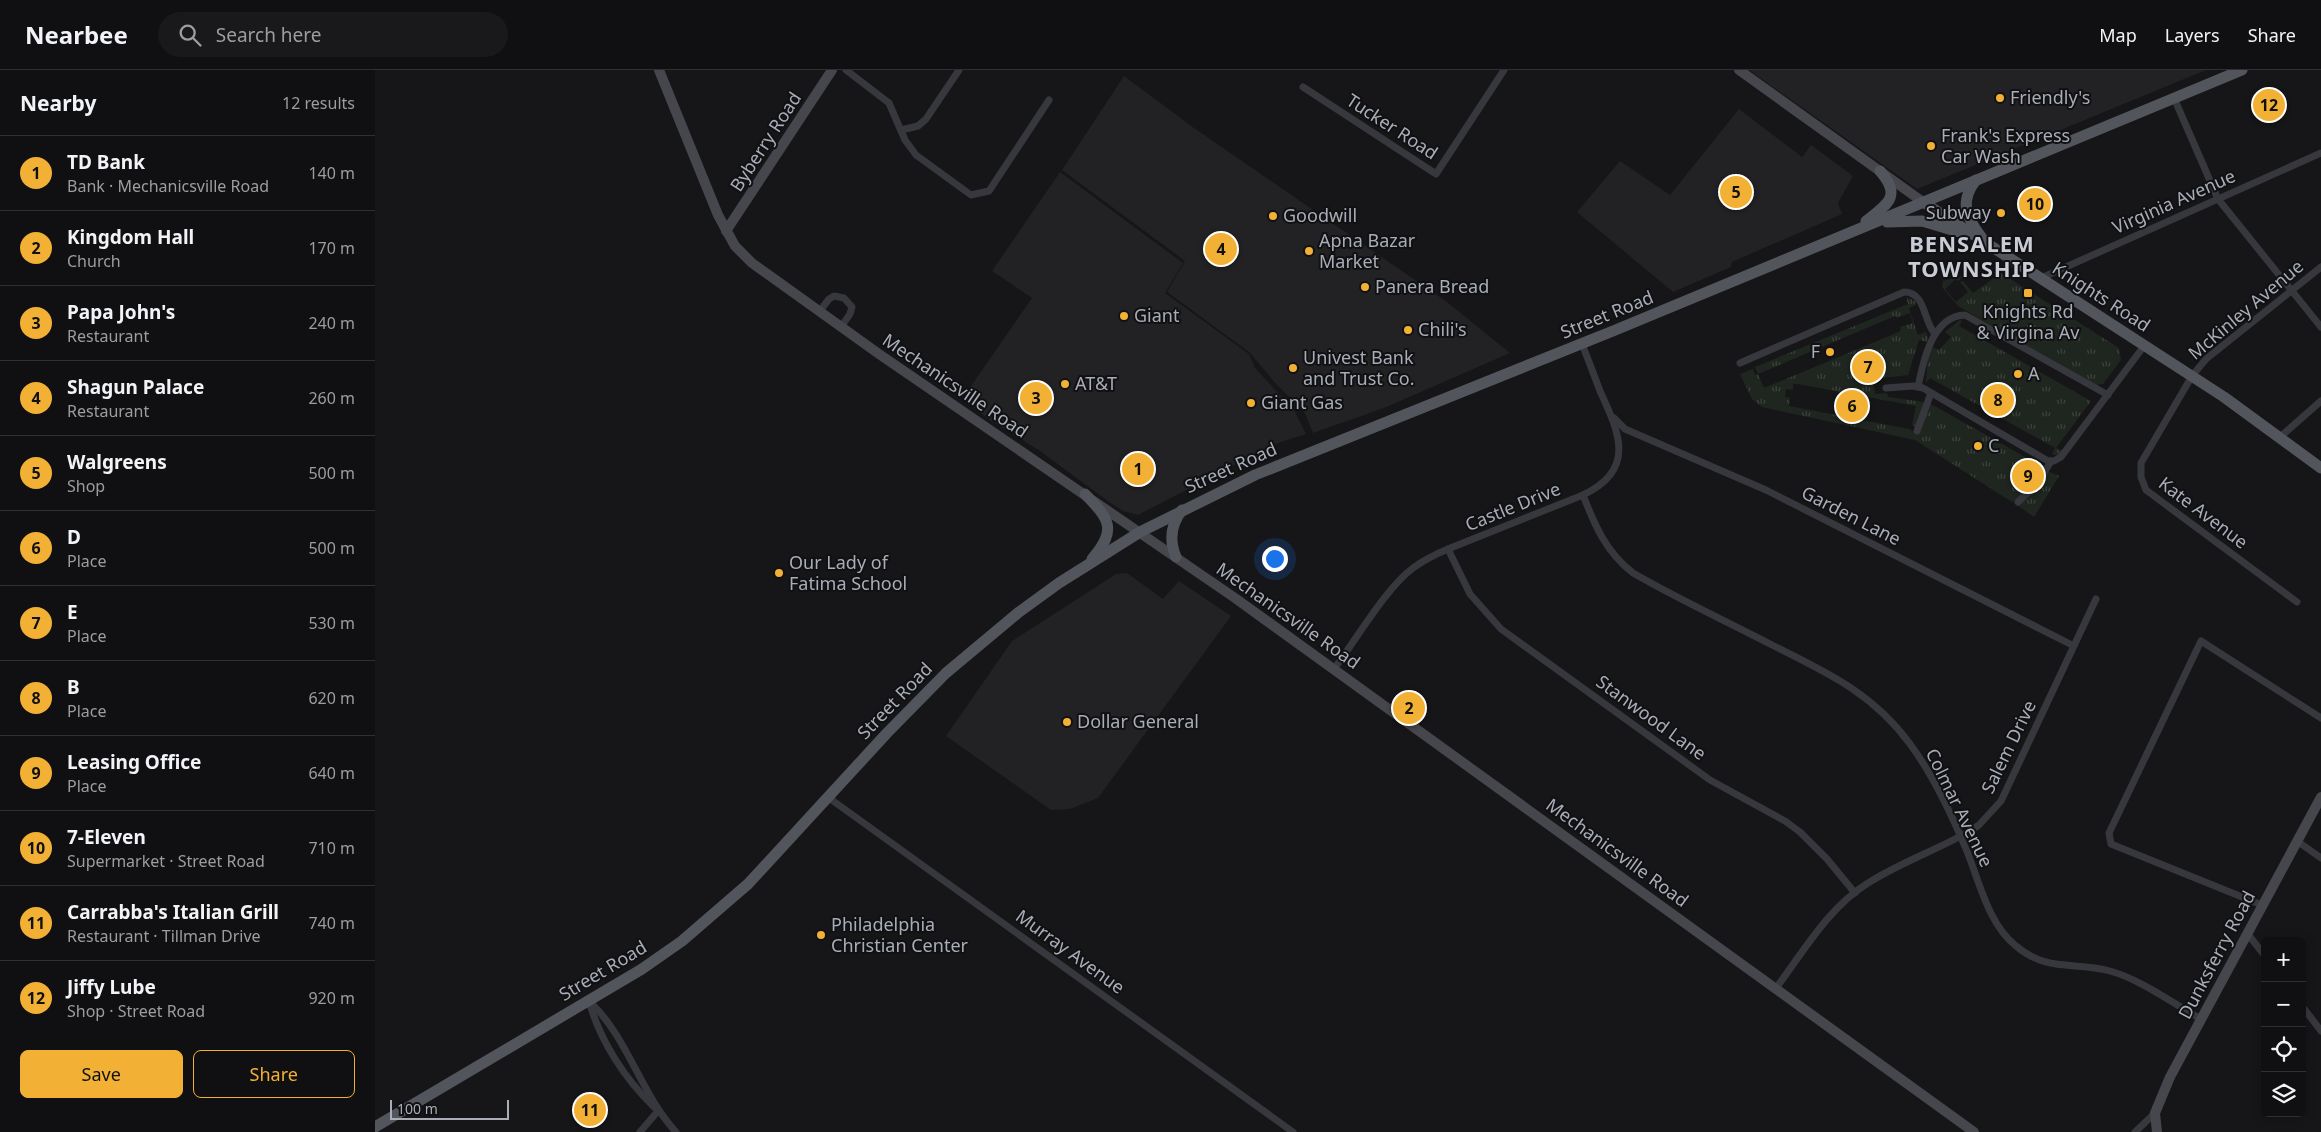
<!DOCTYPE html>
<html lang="en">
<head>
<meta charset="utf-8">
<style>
	:root { --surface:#101012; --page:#19191b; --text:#f1f3f6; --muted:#9c9d9f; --line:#303032; --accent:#f2b134 }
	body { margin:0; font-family:"Noto Sans",sans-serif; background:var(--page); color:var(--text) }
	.controls { position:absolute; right:15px; bottom:15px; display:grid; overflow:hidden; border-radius:8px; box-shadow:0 2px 12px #0003 }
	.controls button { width:45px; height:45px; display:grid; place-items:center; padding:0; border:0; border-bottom:1px solid var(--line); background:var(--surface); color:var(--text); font:25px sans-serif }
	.scale { position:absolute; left:15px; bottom:12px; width:119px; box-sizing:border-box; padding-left:5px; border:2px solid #a8adb8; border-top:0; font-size:14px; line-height:18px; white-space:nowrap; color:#a8adb8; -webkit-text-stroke:4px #111113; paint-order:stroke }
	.you { position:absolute; left:899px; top:488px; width:18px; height:18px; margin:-12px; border:4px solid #fff; border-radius:50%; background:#1a73e8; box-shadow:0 0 0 8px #1a73e833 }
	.badge { display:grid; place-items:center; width:32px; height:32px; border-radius:50%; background:var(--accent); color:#111; font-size:16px; font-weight:700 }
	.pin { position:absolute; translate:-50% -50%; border:2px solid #fff; box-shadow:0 1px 5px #0006 }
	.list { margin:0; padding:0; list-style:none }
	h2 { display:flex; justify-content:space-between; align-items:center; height:65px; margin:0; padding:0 20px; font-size:21px }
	h2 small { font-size:16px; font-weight:400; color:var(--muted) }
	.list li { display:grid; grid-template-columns:32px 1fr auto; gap:15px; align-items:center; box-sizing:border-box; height:75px; padding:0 20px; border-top:1px solid var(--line) }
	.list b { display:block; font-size:19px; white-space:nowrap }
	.list p { margin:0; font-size:16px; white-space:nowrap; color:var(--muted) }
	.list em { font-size:16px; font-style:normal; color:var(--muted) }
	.actions { display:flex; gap:10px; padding:15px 20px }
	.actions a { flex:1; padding:11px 0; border:1px solid var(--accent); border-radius:8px; text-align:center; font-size:18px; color:var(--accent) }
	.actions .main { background:var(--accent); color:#111 }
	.icon { flex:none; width:28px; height:28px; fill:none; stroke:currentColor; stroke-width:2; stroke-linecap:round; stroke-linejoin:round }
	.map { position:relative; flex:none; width:1946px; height:1062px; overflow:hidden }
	header { display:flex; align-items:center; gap:30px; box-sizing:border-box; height:70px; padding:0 25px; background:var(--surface); border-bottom:1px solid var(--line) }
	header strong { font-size:24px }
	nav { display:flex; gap:28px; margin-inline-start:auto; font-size:18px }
	.search { width:350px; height:45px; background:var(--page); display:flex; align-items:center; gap:12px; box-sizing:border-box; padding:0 18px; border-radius:28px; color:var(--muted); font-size:19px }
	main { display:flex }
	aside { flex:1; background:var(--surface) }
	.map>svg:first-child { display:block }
</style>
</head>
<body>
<header>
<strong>Nearbee</strong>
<div class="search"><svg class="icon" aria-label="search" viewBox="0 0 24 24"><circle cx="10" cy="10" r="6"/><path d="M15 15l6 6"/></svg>Search here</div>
<nav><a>Map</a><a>Layers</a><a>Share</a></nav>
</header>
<main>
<aside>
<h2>Nearby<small>12 results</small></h2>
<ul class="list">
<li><span class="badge">1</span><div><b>TD Bank</b><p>Bank · Mechanicsville Road</p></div><em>140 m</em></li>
<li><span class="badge">2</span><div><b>Kingdom Hall</b><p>Church</p></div><em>170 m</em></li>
<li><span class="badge">3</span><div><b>Papa John's</b><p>Restaurant</p></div><em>240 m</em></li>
<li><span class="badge">4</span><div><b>Shagun Palace</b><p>Restaurant</p></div><em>260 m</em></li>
<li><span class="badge">5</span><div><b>Walgreens</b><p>Shop</p></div><em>500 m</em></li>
<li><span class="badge">6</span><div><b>D</b><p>Place</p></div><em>500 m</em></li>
<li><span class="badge">7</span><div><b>E</b><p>Place</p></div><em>530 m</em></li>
<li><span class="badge">8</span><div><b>B</b><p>Place</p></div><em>620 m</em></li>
<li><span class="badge">9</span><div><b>Leasing Office</b><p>Place</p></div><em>640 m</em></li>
<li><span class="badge">10</span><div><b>7-Eleven</b><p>Supermarket · Street Road</p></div><em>710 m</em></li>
<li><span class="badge">11</span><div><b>Carrabba's Italian Grill</b><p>Restaurant · Tillman Drive</p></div><em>740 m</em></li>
<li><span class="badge">12</span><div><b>Jiffy Lube</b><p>Shop · Street Road</p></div><em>920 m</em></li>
</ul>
<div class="actions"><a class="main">Save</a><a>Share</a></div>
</aside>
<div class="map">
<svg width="1946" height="1062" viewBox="0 0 1946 1062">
	<defs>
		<pattern id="grass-tufts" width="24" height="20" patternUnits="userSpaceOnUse" patternTransform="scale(1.25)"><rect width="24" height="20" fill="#1e261f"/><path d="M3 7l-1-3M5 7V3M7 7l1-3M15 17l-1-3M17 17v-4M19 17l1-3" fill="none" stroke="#3c433d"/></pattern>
	</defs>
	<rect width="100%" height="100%" fill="#161618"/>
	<g fill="#222225">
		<polygon points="1374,0 1831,0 1542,119"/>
		<polygon points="749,6 819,58 1072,232 1135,283 1009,338 938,363 929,341 902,315 874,282 792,222 810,191 687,100"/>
		<polygon points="1364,39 1427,87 1436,75 1478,106 1463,133 1467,144 1357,192 1356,197 1298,222 1202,142 1245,91 1295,125"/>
		<polygon points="685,102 808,193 790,223 874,284 880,298 919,340 931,364 900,374 763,445 748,441 734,432 665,381 615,350 587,329 657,228 617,201"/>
		<polygon points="752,503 788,529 804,511 856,546 723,728 695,739 676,740 571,666 637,571 741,504"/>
	</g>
	<g fill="url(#grass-tufts)" fill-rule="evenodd">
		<polygon points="1626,203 1744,278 1746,290 1728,314 1720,315 1716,313 1583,236 1567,217 1568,211 1591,205 1583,211 1581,209 1570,219 1581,232 1593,222 1585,212 1588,211 1598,223"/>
		<path d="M 1531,227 L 1540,231 L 1541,235 L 1534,238 L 1543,265 L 1551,262 L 1553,267 L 1552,272 L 1544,270 L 1533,305 L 1498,309 L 1500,324 L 1512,323 L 1513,327 L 1549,332 L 1541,357 L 1537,355 L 1541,336 L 1423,314 L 1418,314 L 1418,320 L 1411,319 L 1410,327 L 1415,328 L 1414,336 L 1534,359 L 1542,364 L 1556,334 L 1668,397 C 1665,410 1649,426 1637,432 L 1540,370 L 1387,337 L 1377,329 L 1365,304 L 1378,299 L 1380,305 L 1383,304 L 1380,297 L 1533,234 ZM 1535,243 L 1538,253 L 1525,257 L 1526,261 L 1389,318 L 1383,304 L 1520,246 L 1522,248 Z"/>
		<polygon points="1585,250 1587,251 1584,256 1716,331 1681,378 1687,381 1682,386 1677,384 1680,378 1555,308 1551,313 1553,286 1557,277 1564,280 1576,267 1570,262"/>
		<polygon points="1672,401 1684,406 1659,447 1642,435"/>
	</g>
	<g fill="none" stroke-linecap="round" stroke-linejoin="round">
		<g stroke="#37383d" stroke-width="7">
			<polyline points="471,0 514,33 530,70 541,85 596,125 614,121 674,30"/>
			<polyline points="928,17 1061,104 1129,0"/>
			<polyline points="1799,28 1843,129 1946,257"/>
			<polyline points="526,60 543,56 551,49 584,0"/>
			<polyline points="1664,209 1946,83"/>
			<polyline points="444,242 454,229 459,226 469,228 477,237 475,244 466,257"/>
			<path d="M 1365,293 L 1529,222 C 1551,222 1548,251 1560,264"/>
			<path d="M 1543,317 C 1548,292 1557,246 1590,245 L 1733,325"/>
			<polyline points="1511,318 1538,316 1548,318 1673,391 1679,391 1686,387 1769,276"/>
			<polyline points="1239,348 1250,359 1391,420 1699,576"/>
			<polyline points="1542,361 1556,323"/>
			<polyline points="1905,367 1946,331"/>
			<path d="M 1208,425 C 1220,456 1231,482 1258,503 C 1303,529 1351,551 1397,575 C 1451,602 1498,623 1535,674 C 1558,705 1576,743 1591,779 C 1604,810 1613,854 1641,876 C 1673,903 1699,891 1735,901 C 1767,910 1797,933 1826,949"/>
			<polyline points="1643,432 1663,413 1676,391"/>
			<polyline points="1073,479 1095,524 1126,559 1335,710 1410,751 1425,762 1452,789 1480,823"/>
			<polyline points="1922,532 1771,420 1766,407 1766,393 1817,306 1831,289 1946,197"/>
			<path d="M 959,599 C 981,570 1011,518 1038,498 C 1049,490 1061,484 1073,479 L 1208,425 C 1262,400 1244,362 1225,321 C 1219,305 1213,289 1207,274"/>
			<polyline points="454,728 918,1062"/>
			<polyline points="1922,771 1946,788"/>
			<polyline points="1887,835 1736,774 1734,763 1826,571 1946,648"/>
			<polyline points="1872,863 1890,886"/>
			<path d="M 1401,918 C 1429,881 1453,838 1493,813 C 1526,792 1562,780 1595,761 L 1604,755 L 1626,731 L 1721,529"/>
			<path d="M 214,931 C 253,967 265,1023 301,1062"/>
			<path d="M 214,931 C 225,971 250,1009 279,1037"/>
			<polyline points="1927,936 1946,961"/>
			<polyline points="265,1062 283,1041"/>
			<polyline points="1760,1062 1780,1043"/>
		</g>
		<g stroke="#45474d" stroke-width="10">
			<polyline points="284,0 343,145 360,176 377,193 504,284 860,528 1599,1062"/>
			<polyline points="1364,0 1548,132"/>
			<polyline points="351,161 457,0"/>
			<polyline points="1782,1062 1780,1043 1795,1007 1946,727"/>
		</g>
		<g stroke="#53555c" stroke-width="11">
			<path d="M 1601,110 C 1584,132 1591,147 1607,168"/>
			<polyline points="1548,132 1849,327 1946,398"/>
			<path d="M 1491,151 C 1513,134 1527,126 1505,101"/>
			<polyline points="1512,152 1547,151 1584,162"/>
			<path d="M 710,424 C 734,449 743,459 717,489"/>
			<path d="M 801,487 C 794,470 796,454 807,440"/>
			<polyline points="0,1057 267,899 307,871 373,814 512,663 571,603 644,542 684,513 765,462 880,405 1238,261 1867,0"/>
		</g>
	</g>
	<g fill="#f2b134" stroke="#111113" stroke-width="2">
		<circle cx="1625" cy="28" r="5"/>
		<circle cx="1556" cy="76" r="5"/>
		<circle cx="1626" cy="143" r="5"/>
		<circle cx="898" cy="146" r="5"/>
		<circle cx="934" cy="181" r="5"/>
		<circle cx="990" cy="217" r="5"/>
		<rect x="1648" y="218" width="10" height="10" rx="2.5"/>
		<circle cx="749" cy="246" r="5"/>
		<circle cx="1033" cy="260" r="5"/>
		<circle cx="1455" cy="282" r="5"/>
		<circle cx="918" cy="298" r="5"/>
		<circle cx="1643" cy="304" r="5"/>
		<circle cx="690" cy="314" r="5"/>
		<circle cx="876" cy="333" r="5"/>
		<circle cx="1603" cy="376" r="5"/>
		<circle cx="404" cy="503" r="5"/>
		<circle cx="692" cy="652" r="5"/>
		<circle cx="446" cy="865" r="5"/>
	</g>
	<g text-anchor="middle" stroke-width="4" stroke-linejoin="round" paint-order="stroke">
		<g font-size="18" fill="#a8adb8" stroke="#111113" text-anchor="start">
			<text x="1635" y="34">Friendly's</text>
			<text x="1566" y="72">Frank's Express<tspan x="1566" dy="21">Car Wash</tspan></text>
			<text x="1616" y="149" text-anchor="end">Subway</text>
			<text x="908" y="152">Goodwill</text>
			<text x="944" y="177">Apna Bazar<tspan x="944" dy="21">Market</tspan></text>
			<text x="1000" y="223">Panera Bread</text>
			<text x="1653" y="248" text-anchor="middle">Knights Rd<tspan x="1653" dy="21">&amp; Virgina Av</tspan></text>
			<text x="759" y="252">Giant</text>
			<text x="1043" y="266">Chili's</text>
			<text x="1445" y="288" text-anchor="end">F</text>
			<text x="928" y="294">Univest Bank<tspan x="928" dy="21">and Trust Co.</tspan></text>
			<text x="1653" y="310">A</text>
			<text x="700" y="320">AT&amp;T</text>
			<text x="886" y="339">Giant Gas</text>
			<text x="1613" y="382">C</text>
			<text x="414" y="499">Our Lady of<tspan x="414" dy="21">Fatima School</tspan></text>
			<text x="702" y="658">Dollar General</text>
			<text x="456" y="861">Philadelphia<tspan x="456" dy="21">Christian Center</tspan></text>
		</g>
		<g font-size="18" fill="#a8adb8" stroke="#111113">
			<text transform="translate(1017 57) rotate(33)" y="6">Tucker Road</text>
			<text transform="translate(391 72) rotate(-57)" y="6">Byberry Road</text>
			<text transform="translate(1799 132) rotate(-24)" y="6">Virginia Avenue</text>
			<text transform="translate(1726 227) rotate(33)" y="6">Knights Road</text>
			<text transform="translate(1871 240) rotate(-40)" y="6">McKinley Avenue</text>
			<text transform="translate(1232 245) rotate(-22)" y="6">Street Road</text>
			<text transform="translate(580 316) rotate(34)" y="6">Mechanicsville Road</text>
			<text transform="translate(856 398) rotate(-24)" y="6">Street Road</text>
			<text transform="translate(1138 437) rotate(-22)" y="6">Castle Drive</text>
			<text transform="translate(1828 443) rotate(37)" y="6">Kate Avenue</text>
			<text transform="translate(1476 446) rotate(27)" y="6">Garden Lane</text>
			<text transform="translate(913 546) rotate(35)" y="6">Mechanicsville Road</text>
			<text transform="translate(520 631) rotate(-46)" y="6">Street Road</text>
			<text transform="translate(1276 648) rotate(36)" y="6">Stanwood Lane</text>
			<text transform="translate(1634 677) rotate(-64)" y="6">Salem Drive</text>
			<text transform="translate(1584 738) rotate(64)" y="6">Colmar Avenue</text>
			<text transform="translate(1242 783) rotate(36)" y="6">Mechanicsville Road</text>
			<text transform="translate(695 882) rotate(36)" y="6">Murray Avenue</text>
			<text transform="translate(1842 885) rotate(-62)" y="6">Dunksferry Road</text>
			<text transform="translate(228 901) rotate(-31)" y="6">Street Road</text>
		</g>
		<g font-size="22" font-weight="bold" letter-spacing="1" fill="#c9ccd4" stroke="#111113">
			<text x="1597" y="182">BENSALEM<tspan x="1597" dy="25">TOWNSHIP</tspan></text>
		</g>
	</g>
</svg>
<div class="controls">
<button>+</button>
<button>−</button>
<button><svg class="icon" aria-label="locate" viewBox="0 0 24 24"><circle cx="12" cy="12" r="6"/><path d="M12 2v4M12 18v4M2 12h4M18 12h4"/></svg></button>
<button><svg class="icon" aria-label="layers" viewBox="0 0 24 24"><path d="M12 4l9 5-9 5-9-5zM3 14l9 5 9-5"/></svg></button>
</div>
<div class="scale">100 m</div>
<div class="you"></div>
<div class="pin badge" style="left:763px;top:399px">1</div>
<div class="pin badge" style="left:1034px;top:638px">2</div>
<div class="pin badge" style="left:661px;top:328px">3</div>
<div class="pin badge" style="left:846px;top:179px">4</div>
<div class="pin badge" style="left:1361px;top:122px">5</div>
<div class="pin badge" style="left:1477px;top:336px">6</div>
<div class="pin badge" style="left:1493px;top:297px">7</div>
<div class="pin badge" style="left:1623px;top:330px">8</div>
<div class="pin badge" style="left:1653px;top:406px">9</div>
<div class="pin badge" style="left:1660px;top:134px">10</div>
<div class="pin badge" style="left:215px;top:1040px">11</div>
<div class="pin badge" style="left:1894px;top:35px">12</div>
</div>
</main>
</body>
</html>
